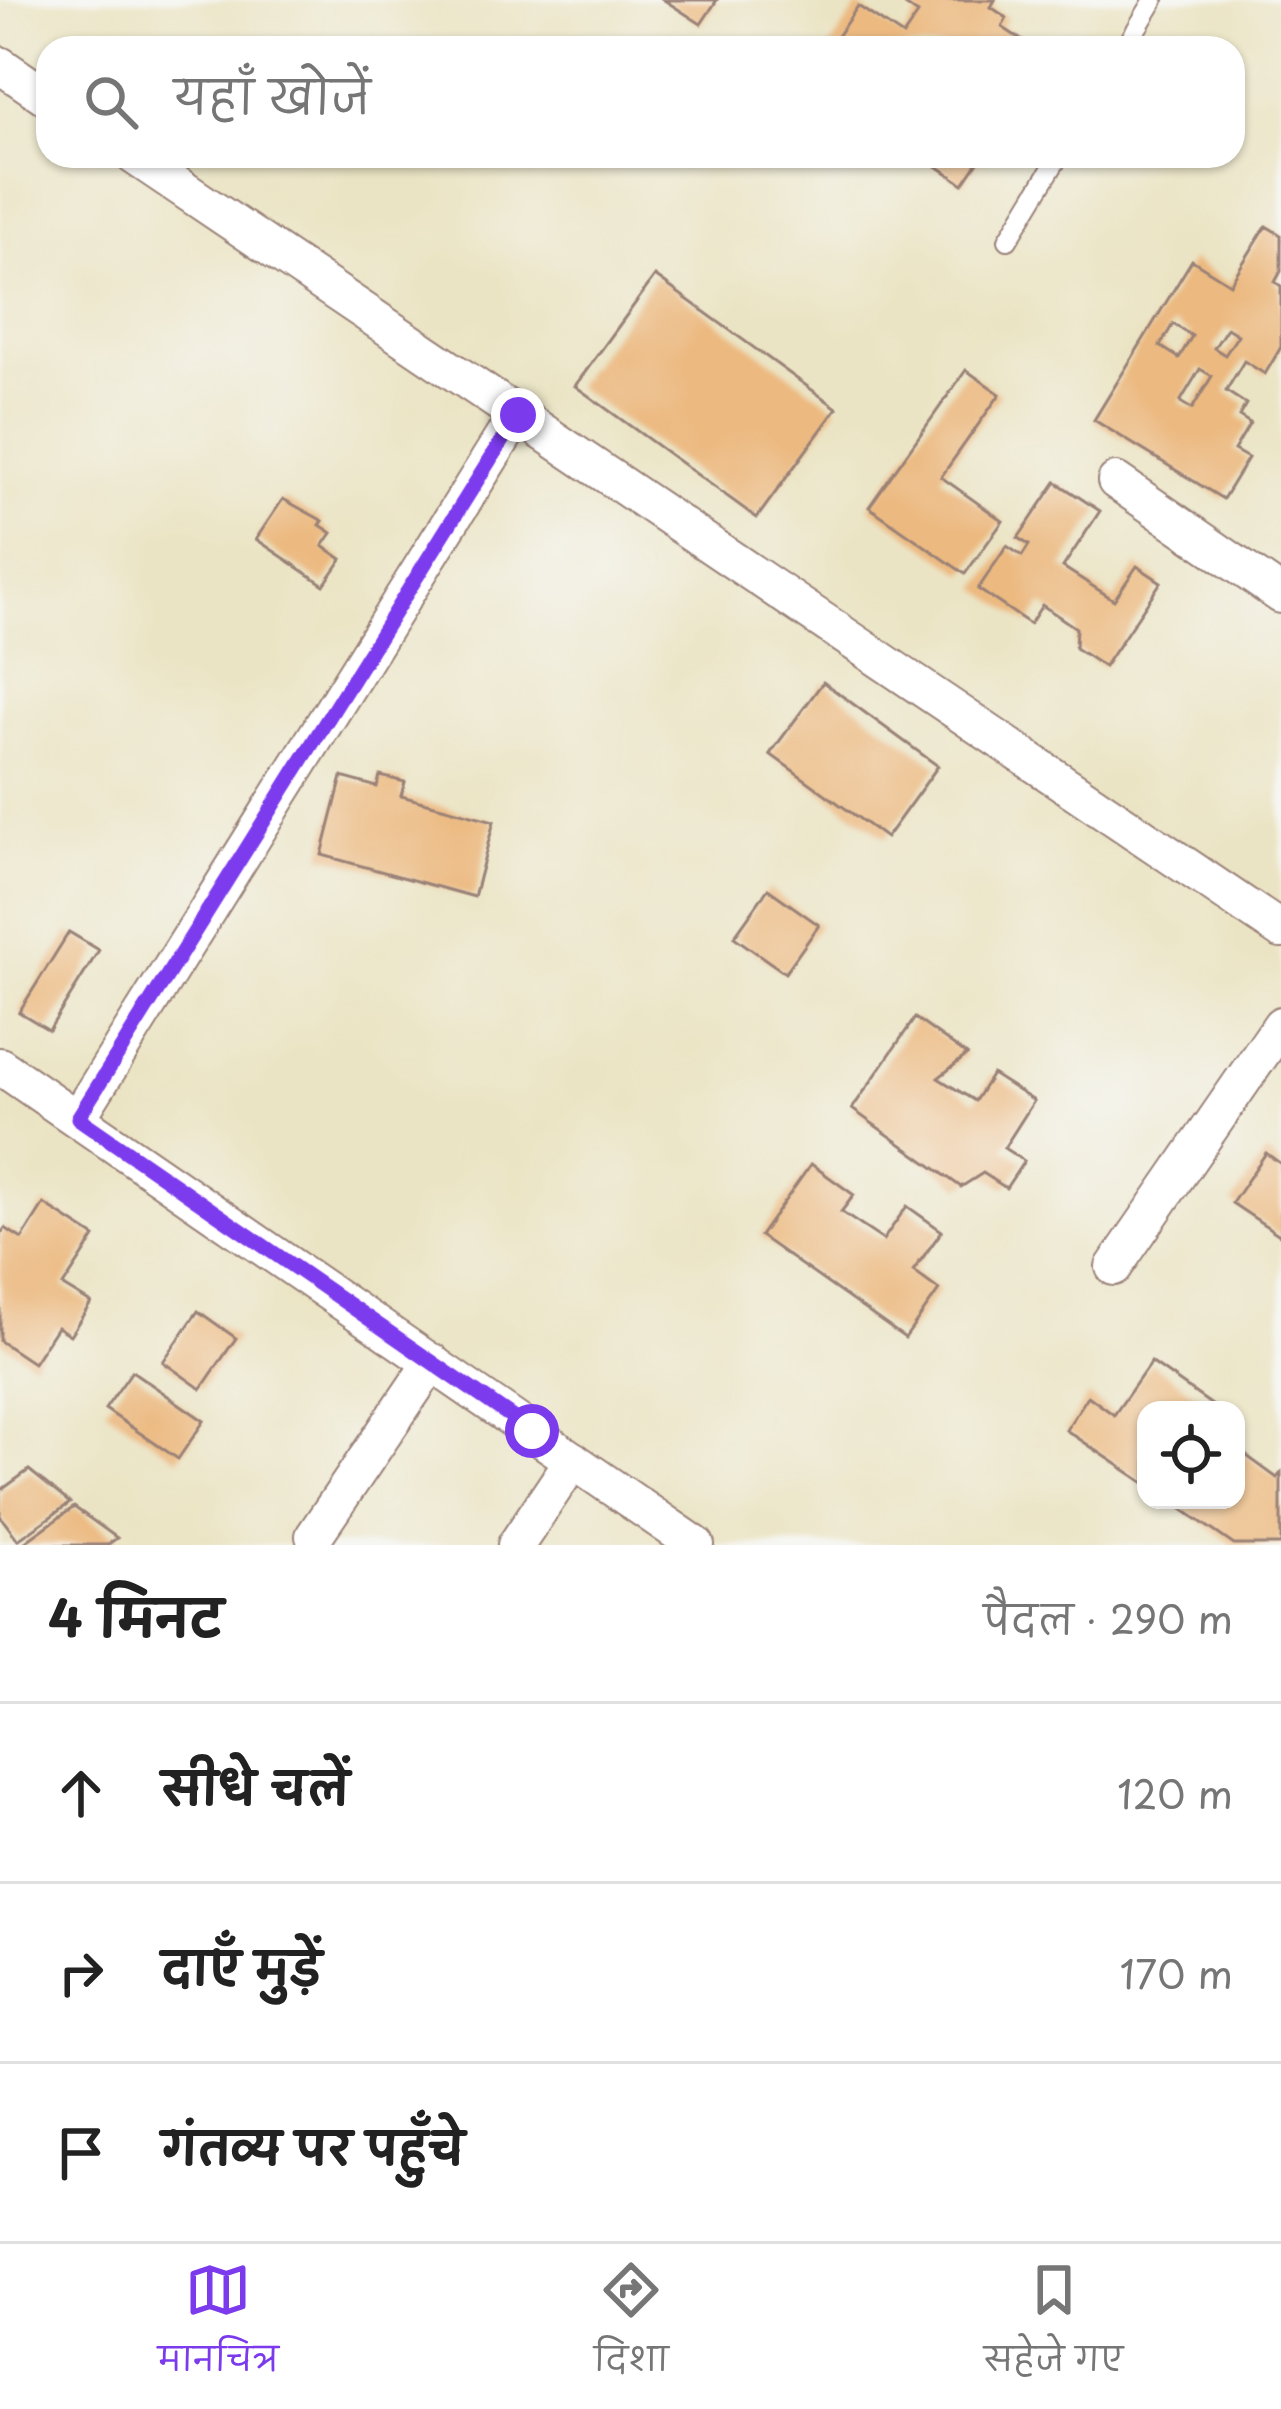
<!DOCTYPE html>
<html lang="hi">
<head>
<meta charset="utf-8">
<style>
	:root { --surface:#fff; --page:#f2f2f2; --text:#222; --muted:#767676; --line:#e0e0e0; --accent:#7c3aed }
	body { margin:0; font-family:"Playpen Sans","Playpen Sans Deva",sans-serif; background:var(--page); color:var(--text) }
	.controls { position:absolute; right:36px; bottom:36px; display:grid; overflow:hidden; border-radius:24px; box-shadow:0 3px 9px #0004 }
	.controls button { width:108px; height:108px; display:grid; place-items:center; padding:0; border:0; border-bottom:3px solid var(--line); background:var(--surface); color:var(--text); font:60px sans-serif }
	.stop { position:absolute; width:36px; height:36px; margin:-27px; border:9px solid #7c3aed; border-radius:50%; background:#fff }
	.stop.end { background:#7c3aed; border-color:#fff; box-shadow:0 3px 12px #0008 }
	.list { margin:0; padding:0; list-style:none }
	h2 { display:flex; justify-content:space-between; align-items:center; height:156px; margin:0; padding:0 48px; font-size:51px }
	h2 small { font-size:39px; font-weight:400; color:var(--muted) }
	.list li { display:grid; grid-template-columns:78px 1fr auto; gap:36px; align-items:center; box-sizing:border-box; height:180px; padding:0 48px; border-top:3px solid var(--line) }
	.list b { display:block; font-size:45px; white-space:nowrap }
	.list em { font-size:39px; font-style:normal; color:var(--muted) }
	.icon { flex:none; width:66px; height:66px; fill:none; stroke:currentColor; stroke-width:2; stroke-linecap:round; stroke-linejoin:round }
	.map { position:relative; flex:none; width:1281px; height:1545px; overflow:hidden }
	.search { position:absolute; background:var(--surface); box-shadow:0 3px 9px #0004; left:36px; right:36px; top:36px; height:132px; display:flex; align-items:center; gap:30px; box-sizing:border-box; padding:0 42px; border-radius:36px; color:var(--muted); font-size:45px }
	.sheet { height:696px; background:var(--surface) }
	nav { display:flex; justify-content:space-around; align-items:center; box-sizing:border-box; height:168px; border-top:3px solid var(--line); background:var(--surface); font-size:33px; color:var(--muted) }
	nav a { display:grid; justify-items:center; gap:6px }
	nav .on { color:var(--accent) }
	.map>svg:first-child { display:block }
</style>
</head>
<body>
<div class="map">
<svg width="1281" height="1545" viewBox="0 0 1281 1545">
	<rect width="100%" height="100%" fill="#f6f6f2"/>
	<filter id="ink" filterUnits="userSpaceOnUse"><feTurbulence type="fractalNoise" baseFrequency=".00833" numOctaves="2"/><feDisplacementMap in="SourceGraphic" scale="24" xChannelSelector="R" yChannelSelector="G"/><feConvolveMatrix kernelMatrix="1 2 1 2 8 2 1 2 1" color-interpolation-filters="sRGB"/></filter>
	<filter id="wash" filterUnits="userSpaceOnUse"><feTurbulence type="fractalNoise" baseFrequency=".004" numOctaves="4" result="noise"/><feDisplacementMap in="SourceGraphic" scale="48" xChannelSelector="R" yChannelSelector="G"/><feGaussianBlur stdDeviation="2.7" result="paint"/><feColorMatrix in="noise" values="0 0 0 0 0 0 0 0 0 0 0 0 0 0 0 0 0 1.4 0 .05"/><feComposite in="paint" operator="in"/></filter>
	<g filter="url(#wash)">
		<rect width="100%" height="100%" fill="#ebe4c4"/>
		<g id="blocks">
			<g fill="#ecb980" fill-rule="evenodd">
				<polygon points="664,0 717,0 701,24"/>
				<polygon points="898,0 995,0 991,7 1007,18 1002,27 1026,43 1023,48 829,48 858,6 903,36 918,14"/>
				<polygon points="922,156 982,156 963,184"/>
				<path d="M 1266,226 L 1281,235 L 1281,271 L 1275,282 L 1281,286 L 1281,347 L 1265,374 L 1244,361 L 1226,391 L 1246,404 L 1239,416 L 1250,423 L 1234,450 L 1248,458 L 1223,499 L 1094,420 L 1192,260 L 1230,284 ZM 1173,324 L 1192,336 L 1179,358 L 1160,346 ZM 1227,328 L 1238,335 L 1225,355 L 1214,348 ZM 1200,369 L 1212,376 L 1192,409 L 1180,402 Z"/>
				<polygon points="655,276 837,408 757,518 575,386"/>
				<polygon points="966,370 1000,394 941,477 1003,521 965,574 869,507"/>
				<polygon points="1056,482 1100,511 1063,567 1114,600 1137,566 1161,582 1104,667 1075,648 1076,628 1042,605 1030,624 978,589 1007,546 1022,556 1029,545 1018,538"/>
				<polygon points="283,499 323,521 320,525 332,533 323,546 342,559 324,585 256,539"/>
				<polygon points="823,682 938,766 886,838 770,754"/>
				<polygon points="380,776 405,782 401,796 494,821 474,897 322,855 342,777 377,787"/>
				<polygon points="768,889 819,925 785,973 734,937"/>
				<polygon points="69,932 99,950 49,1030 19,1012"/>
				<polygon points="915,1018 967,1055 938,1078 975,1101 992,1074 1034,1101 1004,1148 1024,1161 1006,1188 983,1173 961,1187 852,1109"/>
				<polygon points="1266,1153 1281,1164 1281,1236 1232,1203"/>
				<polygon points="811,1164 854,1195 841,1212 883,1240 907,1206 942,1231 913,1271 939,1290 905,1338 760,1236"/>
				<polygon points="44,1204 95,1237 63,1286 91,1303 70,1335 57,1327 33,1363 0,1341 0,1235 5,1228 22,1239"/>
				<polygon points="198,1311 236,1338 201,1389 163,1362"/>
				<polygon points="1151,1362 1219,1410 1146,1410 1146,1484 1066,1430 1088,1396 1114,1415"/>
				<polygon points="132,1371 204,1421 178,1459 105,1409"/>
				<polygon points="1236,1448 1277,1478 1281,1473 1281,1545 1234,1545 1169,1500 1236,1500"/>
				<polygon points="29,1470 70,1503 18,1540 0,1516 0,1491"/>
				<polygon points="74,1507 117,1538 107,1545 21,1545"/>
			</g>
		</g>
	</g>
	<g filter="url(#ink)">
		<use href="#blocks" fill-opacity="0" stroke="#9a8278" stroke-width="3"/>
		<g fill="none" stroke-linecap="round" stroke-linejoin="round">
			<g stroke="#9a8278" stroke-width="22">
				<g id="service">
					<polyline points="1125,48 1154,0"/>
					<polyline points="1008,240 1059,156"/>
				</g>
			</g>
			<g stroke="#9a8278" stroke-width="40">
				<g id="minor">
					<polyline points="0,65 48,98"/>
					<polyline points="134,156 1281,930"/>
					<polyline points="1116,481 1281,595"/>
					<polyline points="0,1066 696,1545"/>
					<polyline points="78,1117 517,415"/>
					<polyline points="1114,1267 1281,1025"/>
					<polyline points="314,1536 432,1362"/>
					<polyline points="516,1545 573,1460"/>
				</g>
			</g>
			<use href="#service" stroke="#fff" stroke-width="18"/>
			<use href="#minor" stroke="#fff" stroke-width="36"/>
		</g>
	</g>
	<g fill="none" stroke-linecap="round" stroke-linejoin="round" filter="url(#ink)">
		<polyline stroke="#7c3aed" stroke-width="15" points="518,415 78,1118 532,1431"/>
	</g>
</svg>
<div class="controls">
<button><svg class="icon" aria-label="locate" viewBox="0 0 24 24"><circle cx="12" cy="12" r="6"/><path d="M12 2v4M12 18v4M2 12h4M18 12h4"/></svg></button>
</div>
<div class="stop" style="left:532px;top:1431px"></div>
<div class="stop end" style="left:518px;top:415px"></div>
<div class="search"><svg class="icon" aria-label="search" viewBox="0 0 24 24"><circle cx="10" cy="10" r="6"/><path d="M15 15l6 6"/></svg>यहाँ खोजें</div>
</div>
<section class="sheet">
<h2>4 मिनट<small>पैदल · 290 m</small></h2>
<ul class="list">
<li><svg class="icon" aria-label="ahead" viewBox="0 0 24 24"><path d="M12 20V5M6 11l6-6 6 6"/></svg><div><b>सीधे चलें</b></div><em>120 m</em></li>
<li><svg class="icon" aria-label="right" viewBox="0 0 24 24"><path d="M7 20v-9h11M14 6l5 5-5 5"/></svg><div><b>दाएँ मुड़ें</b></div><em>170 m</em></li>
<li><svg class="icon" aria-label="arrive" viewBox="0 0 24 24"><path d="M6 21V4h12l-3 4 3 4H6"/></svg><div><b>गंतव्य पर पहुँचे</b></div></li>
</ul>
</section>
<nav>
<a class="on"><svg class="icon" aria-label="map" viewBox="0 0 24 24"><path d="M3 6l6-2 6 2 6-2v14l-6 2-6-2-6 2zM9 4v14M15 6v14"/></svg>मानचित्र</a>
<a><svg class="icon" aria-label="directions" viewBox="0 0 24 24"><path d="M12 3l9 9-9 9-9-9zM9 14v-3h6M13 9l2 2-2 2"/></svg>दिशा</a>
<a><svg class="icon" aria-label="saved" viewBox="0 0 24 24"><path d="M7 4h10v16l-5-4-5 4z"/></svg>सहेजे गए</a>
</nav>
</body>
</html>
